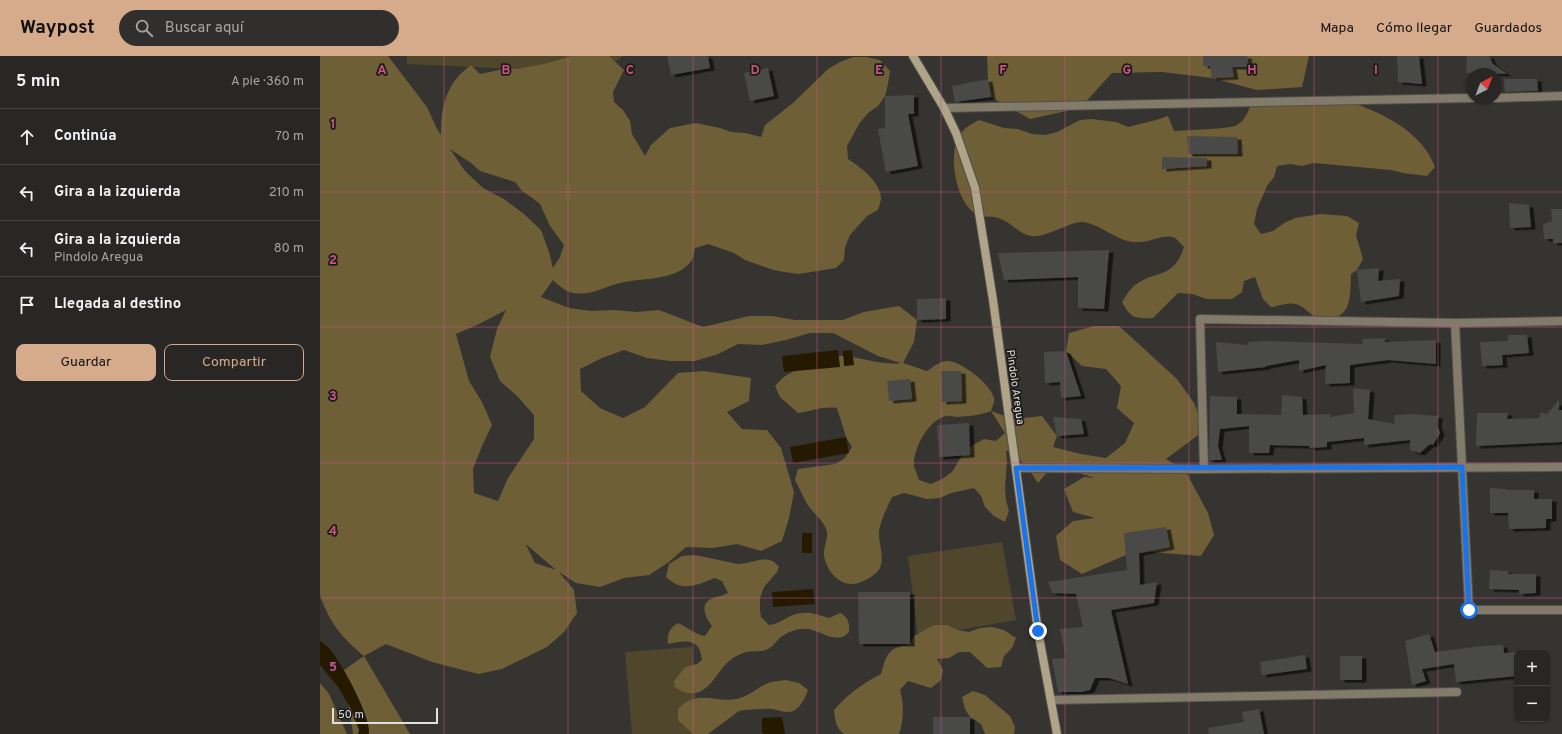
<!DOCTYPE html>
<html lang="es">
<head>
<meta charset="utf-8">
<style>
	:root { --surface:#282725; --page:#302f2d; --text:#f1f3f6; --muted:#a5a5a7; --line:#444442; --accent:#d6ab8b }
	body { margin:0; font-family:Overpass,sans-serif; background:var(--page); color:var(--text) }
	.controls { position:absolute; right:12px; bottom:12px; display:grid; overflow:hidden; border-radius:8px; box-shadow:0 1px 3px #0004 }
	.controls button { width:36px; height:36px; display:grid; place-items:center; padding:0; border:0; border-bottom:1px solid var(--line); background:var(--surface); color:var(--text); font:20px sans-serif }
	.compass { position:absolute; left:1146px; top:12px; width:36px; height:36px; border-radius:50%; background:var(--surface); box-shadow:0 1px 3px #0004; rotate:42deg }
	.scale { position:absolute; left:12px; bottom:10px; width:106px; box-sizing:border-box; padding-left:4px; border:2px solid #e1e1df; border-top:0; font-size:11px; line-height:14px; white-space:nowrap; color:#e1e1df; -webkit-text-stroke:3px #1c1b1a; paint-order:stroke }
	.stop { position:absolute; width:12px; height:12px; margin:-9px; border:3px solid #1a73e8; border-radius:50%; background:#fff }
	.stop.end { background:#1a73e8; border-color:#fff; box-shadow:0 1px 4px #0008 }
	.list { margin:0; padding:0; list-style:none }
	h2 { display:flex; justify-content:space-between; align-items:center; height:52px; margin:0; padding:0 16px; font-size:17px }
	h2 small { font-size:13px; font-weight:400; color:var(--muted) }
	.list li { display:grid; grid-template-columns:26px 1fr auto; gap:12px; align-items:center; box-sizing:border-box; height:56px; padding:0 16px; border-top:1px solid var(--line) }
	.list b { display:block; font-size:15px; white-space:nowrap }
	.list p { margin:0; font-size:13px; white-space:nowrap; color:var(--muted) }
	.list em { font-size:13px; font-style:normal; color:var(--muted) }
	.actions { display:flex; gap:8px; padding:12px 16px }
	.actions a { flex:1; padding:9px 0; border:1px solid var(--accent); border-radius:8px; text-align:center; font-size:14px; color:var(--accent) }
	.actions .main { background:var(--accent); color:#111 }
	.icon { flex:none; width:22px; height:22px; fill:none; stroke:currentColor; stroke-width:2; stroke-linecap:round; stroke-linejoin:round }
	.map { position:relative; flex:none; width:1242px; height:678px; overflow:hidden }
	header { display:flex; align-items:center; gap:24px; box-sizing:border-box; height:56px; padding:0 20px; background:var(--accent); color:#111 }
	header strong { font-size:19px }
	nav { display:flex; gap:22px; margin-inline-start:auto; font-size:14px }
	.search { width:280px; height:36px; background:var(--page); display:flex; align-items:center; gap:10px; box-sizing:border-box; padding:0 14px; border-radius:22px; color:var(--muted); font-size:15px }
	main { display:flex }
	aside { flex:1; background:var(--surface) }
	.map>svg:first-child { display:block }
</style>
</head>
<body>
<header>
<strong>Waypost</strong>
<div class="search"><svg class="icon" aria-label="search" viewBox="0 0 24 24"><circle cx="10" cy="10" r="6"/><path d="M15 15l6 6"/></svg>Buscar aquí</div>
<nav><a>Mapa</a><a>Cómo llegar</a><a>Guardados</a></nav>
</header>
<main>
<aside>
<h2>5 min<small>A pie · 360 m</small></h2>
<ul class="list">
<li><svg class="icon" aria-label="ahead" viewBox="0 0 24 24"><path d="M12 20V5M6 11l6-6 6 6"/></svg><div><b>Continúa</b></div><em>70 m</em></li>
<li><svg class="icon" aria-label="left" viewBox="0 0 24 24"><path d="M17 20v-9H6M10 6l-5 5 5 5"/></svg><div><b>Gira a la izquierda</b></div><em>210 m</em></li>
<li><svg class="icon" aria-label="left" viewBox="0 0 24 24"><path d="M17 20v-9H6M10 6l-5 5 5 5"/></svg><div><b>Gira a la izquierda</b><p>Pindolo Aregua</p></div><em>80 m</em></li>
<li><svg class="icon" aria-label="arrive" viewBox="0 0 24 24"><path d="M6 21V4h12l-3 4 3 4H6"/></svg><div><b>Llegada al destino</b></div></li>
</ul>
<div class="actions"><a class="main">Guardar</a><a>Compartir</a></div>
</aside>
<div class="map">
<svg width="1242" height="678" viewBox="0 0 1242 678">
	<defs>
		<filter id="shadow"><feDropShadow dx="4.5" dy="2.5" stdDeviation="0" flood-color="#0009"/></filter>
	</defs>
	<rect width="100%" height="100%" fill="#353431"/>
	<g fill="#4f462c">
		<polygon points="87,0 303,0 279,17 87,8"/>
		<polygon points="682,486 696,564 598,581 588,500"/>
		<polygon points="372,591 378,678 312,678 305,596"/>
	</g>
	<g fill="#6e5f36" fill-rule="evenodd">
		<path d="M 0,0 L 68,0 L 107,51 L 117,73 L 121,79 C 121,50 126,27 151,9 L 160,18 L 184,13 L 196,13 L 224,8 L 252,0 L 289,0 L 304,14 L 293,36 L 294,46 L 303,54 L 310,65 L 312,78 L 325,100 L 331,89 L 350,72 L 376,67 L 400,72 L 411,76 L 425,77 L 441,81 L 445,69 L 473,47 L 508,13 L 520,6 L 533,1 L 546,1 L 560,4 L 570,15 L 568,28 L 565,40 L 558,50 L 548,57 L 539,68 L 527,90 L 528,103 C 540,111 560,125 561,142 C 561,145 559,151 558,154 L 547,160 L 530,179 L 525,191 L 524,204 L 516,212 L 479,218 L 464,216 L 453,214 L 425,204 L 414,197 L 388,188 L 375,192 C 374,196 374,201 372,204 C 357,226 323,221 300,227 C 284,231 271,240 253,237 C 246,236 238,229 233,224 L 221,241 L 249,252 L 271,255 L 294,254 L 317,256 L 339,254 L 383,271 L 429,260 L 452,260 L 475,264 L 523,264 L 544,256 L 579,250 L 597,264 L 594,286 L 583,307 L 607,315 C 613,311 619,306 626,305 C 639,303 672,329 674,342 C 675,346 672,351 671,355 L 694,363 L 722,360 L 737,380 L 733,391 L 761,398 L 786,402 L 805,387 L 814,367 L 797,352 L 801,330 L 786,313 L 762,310 L 746,295 L 749,277 L 774,270 L 799,270 L 857,323 L 874,347 L 885,374 L 846,403 L 866,416 L 888,457 L 894,479 L 881,500 L 831,496 L 806,499 L 762,518 L 740,504 L 736,480 L 753,465 L 775,462 L 753,456 L 744,433 L 764,421 L 775,422 L 733,409 L 718,427 L 705,408 L 686,394 L 687,406 L 685,431 L 686,444 L 689,455 L 685,466 L 674,460 L 665,451 L 661,440 L 654,432 L 631,437 L 620,442 L 607,443 L 584,437 L 572,441 C 567,452 561,463 559,475 C 558,488 565,499 560,512 C 557,518 547,524 541,526 C 523,534 507,517 504,500 C 503,492 508,483 507,476 C 505,465 491,456 486,446 C 482,439 479,431 475,424 L 478,413 L 515,408 L 525,402 L 532,391 L 526,381 L 517,352 C 503,350 492,355 478,357 L 460,341 L 455,330 C 458,327 461,323 464,321 C 475,313 509,299 522,300 C 541,301 563,310 581,307 L 558,300 L 513,277 L 490,277 L 466,284 L 442,289 L 418,288 L 398,298 L 375,305 L 350,305 L 327,302 L 304,294 L 282,302 L 260,313 L 261,335 L 280,352 L 303,362 L 325,351 L 358,317 L 384,315 L 431,322 L 429,345 L 407,356 L 422,373 L 447,374 L 461,392 L 474,436 L 469,462 L 462,485 L 441,495 L 417,488 L 393,492 L 366,491 L 349,506 L 329,519 L 304,522 L 280,531 L 256,527 L 239,516 L 254,534 L 257,557 L 244,576 L 227,591 L 182,613 L 158,618 L 112,606 L 66,588 L 44,600 L 90,678 L 33,678 L 24,614 L 44,600 C 22,582 9,566 0,539 ZM 130,93 L 151,107 L 160,115 L 195,126 L 202,135 L 211,141 L 220,148 L 230,170 L 244,189 L 240,201 L 233,212 L 229,196 L 221,174 L 204,158 L 184,143 L 163,132 L 145,115 ZM 186,254 L 177,273 L 170,301 L 180,325 L 198,341 L 214,359 L 214,383 L 188,422 L 178,445 L 154,437 L 153,413 L 162,390 L 172,369 L 162,346 L 149,325 L 136,278 L 157,269 ZM 671,355 L 685,377 L 676,385 L 664,383 L 653,389 L 644,396 L 632,416 L 622,423 L 611,428 L 599,424 C 598,420 595,414 594,410 C 593,393 608,364 626,360 C 629,359 634,361 638,361 C 649,360 661,359 671,355 ZM 206,489 L 207,489 L 236,514 L 215,507 Z"/>
		<polygon points="667,0 989,0 982,31 937,34 892,22 842,16 792,17 760,52 710,63 671,41 668,23"/>
		<path d="M 1028,45 C 1062,57 1102,75 1115,111 L 1107,120 L 1083,117 L 1071,114 L 994,107 L 982,110 L 970,108 L 957,110 L 954,121 L 947,130 L 937,153 L 934,168 L 941,178 L 953,175 L 964,167 L 975,162 L 1000,158 L 1027,160 L 1039,167 L 1036,179 L 1043,203 L 1037,214 L 1031,218 C 1030,234 1033,259 1012,262 C 1006,263 999,263 994,260 C 988,256 983,250 976,248 C 969,246 958,250 951,251 L 943,243 L 935,221 L 924,225 L 922,236 L 912,243 L 887,243 L 872,238 L 858,237 L 833,262 C 814,263 811,262 802,246 C 806,240 809,234 815,229 C 837,213 853,224 864,191 C 861,188 858,184 855,182 C 845,177 831,186 820,186 C 798,188 784,169 763,166 C 753,165 729,179 717,180 C 704,182 696,171 685,165 C 675,159 672,162 662,160 C 641,156 633,119 634,101 C 635,80 641,73 659,64 L 684,72 L 698,73 L 712,78 L 725,79 L 737,76 L 760,64 L 771,63 L 796,66 L 808,71 L 836,64 L 848,60 L 854,75 C 865,74 912,73 917,69 C 924,65 927,58 930,51 L 941,48 Z"/>
		<path d="M 375,499 L 418,508 C 432,508 448,496 459,511 L 457,516 L 444,531 L 440,542 L 440,554 L 441,561 L 449,569 C 459,568 465,562 473,559 C 486,554 496,558 509,562 L 520,557 C 528,561 530,567 529,576 C 517,590 501,574 487,573 C 478,572 468,576 461,581 C 456,585 453,591 448,593 C 441,597 434,594 427,596 C 421,597 412,602 408,606 C 396,617 388,640 369,637 C 364,637 360,634 355,631 L 354,625 L 365,611 L 377,608 L 382,604 C 380,582 366,584 348,588 C 347,579 349,572 358,567 C 367,571 376,579 385,580 L 392,570 C 386,562 378,548 393,542 C 398,540 403,540 408,537 L 402,525 L 395,522 C 376,529 363,537 346,521 L 349,508 L 362,500 Z"/>
		<path d="M 614,569 L 627,569 L 637,574 L 649,576 L 660,572 L 672,571 L 684,574 L 696,582 L 692,592 L 684,600 L 681,611 L 667,612 L 650,596 L 639,596 L 629,602 L 617,603 L 623,614 L 621,624 L 611,632 L 588,625 L 580,634 C 584,648 584,664 579,678 L 524,678 C 516,672 515,664 514,654 C 528,638 542,628 561,618 C 567,597 568,592 590,588 L 594,580 Z"/>
		<path d="M 466,624 L 479,627 L 488,634 C 485,642 479,656 468,656 C 463,656 458,654 453,653 C 447,652 424,654 419,655 L 388,678 L 373,678 L 358,664 L 358,653 C 378,631 398,649 420,642 C 431,639 438,631 448,627 C 454,625 460,625 466,624 Z"/>
		<polygon points="0,627 9,638 27,678 0,678"/>
		<polygon points="653,635 665,639 690,660 695,671 694,678 665,678 661,668 650,661 645,653 642,641"/>
	</g>
	<g fill="#251a00">
		<polygon points="518,294 520,311 464,316 462,300"/>
		<polygon points="532,294 534,309 524,310 523,295"/>
		<polygon points="526,381 529,397 473,407 470,391"/>
		<rect x="482" y="477" width="10" height="20"/>
		<polygon points="493,533 495,548 453,551 452,536"/>
		<path d="M 0,585 C 3,587 7,590 10,593 C 21,606 52,662 49,678 L 38,678 L 39,674 L 31,653 L 18,631 L 0,609 Z"/>
		<polygon points="462,661 465,678 444,678 442,676 442,662"/>
	</g>
	<g fill="#4a4947" filter="url(#shadow)">
		<polygon points="347,0 388,0 390,12 351,19"/>
		<polygon points="883,0 927,0 929,11 912,11 914,21 892,22 890,10 883,10"/>
		<polygon points="1077,0 1099,0 1102,28 1078,26"/>
		<polygon points="1147,0 1169,0 1173,8 1187,18 1146,17"/>
		<polygon points="448,12 454,40 430,45 424,17"/>
		<polygon points="668,23 671,41 635,46 632,30"/>
		<polygon points="1184,23 1217,23 1218,35 1185,36"/>
		<polygon points="594,39 594,58 588,58 598,110 566,116 558,73 565,72 565,40"/>
		<polygon points="867,80 917,81 918,98 868,98"/>
		<polygon points="842,101 887,102 887,110 842,113"/>
		<polygon points="1189,147 1209,149 1211,171 1190,172"/>
		<polygon points="1231,153 1242,153 1242,187 1233,187 1233,183 1224,183 1223,168 1232,165"/>
		<polygon points="789,194 784,253 758,252 758,221 684,224 678,197"/>
		<polygon points="1059,212 1058,225 1080,223 1079,240 1041,246 1037,214"/>
		<polygon points="626,242 626,263 597,264 597,243"/>
		<polygon points="1188,279 1207,279 1209,297 1182,299 1183,309 1162,310 1160,286 1188,285"/>
		<polygon points="1065,282 1065,286 1116,284 1116,308 1068,304 1030,309 1030,327 1005,328 1006,309 979,315 979,304 946,310 946,311 898,316 896,286 928,289 928,286 947,285 1043,288 1042,283"/>
		<polygon points="746,295 761,340 741,342 740,326 725,327 724,296"/>
		<polygon points="621,315 641,315 642,345 622,346"/>
		<polygon points="590,323 592,343 569,345 567,325"/>
		<polygon points="1033,332 1050,334 1048,363 1074,368 1075,359 1092,358 1118,360 1117,369 1120,377 1113,389 1110,388 1100,397 1090,394 1090,384 1044,389 1044,382 1007,386 1007,391 990,392 989,390 950,389 949,397 929,397 929,370 900,373 898,390 902,404 889,404 890,340 917,341 917,358 961,359 962,339 982,341 983,359 1010,358 1010,361 1034,357"/>
		<polygon points="1239,344 1239,354 1242,354 1242,386 1156,390 1157,357 1188,357 1187,363 1219,362 1221,356 1227,358"/>
		<polygon points="733,361 761,363 764,378 737,380"/>
		<polygon points="649,367 650,399 619,401 617,369"/>
		<polygon points="1170,432 1187,433 1187,434 1214,434 1214,443 1232,443 1232,463 1226,463 1226,472 1189,473 1188,457 1170,457"/>
		<polygon points="846,471 850,491 819,497 820,529 837,526 834,547 791,554 808,628 789,622 775,622 770,634 762,636 738,636 732,603 746,602 740,573 763,571 756,538 732,537 728,526 807,514 804,477"/>
		<polygon points="1170,514 1188,515 1188,518 1216,518 1216,537 1199,538 1199,534 1169,533"/>
		<polygon points="538,536 590,536 590,588 539,588"/>
		<polygon points="1109,578 1115,596 1163,590 1183,589 1184,597 1197,596 1197,620 1136,626 1134,608 1102,613 1106,625 1092,629 1085,585"/>
		<polygon points="985,599 987,613 942,619 940,606"/>
		<rect x="1020" y="600" width="22" height="24"/>
		<polygon points="939,653 944,678 889,678 888,672 924,666 922,656"/>
		<rect x="613" y="661" width="37" height="17"/>
	</g>
	<g fill="none" stroke-linecap="round" stroke-linejoin="round">
		<g stroke="#51504d" stroke-width="10">
			<g id="minor">
				<polyline points="1176,42 1242,40"/>
				<polyline points="624,52 1152,42"/>
				<polyline points="1135,267 1149,554 1242,554"/>
				<polyline points="696,412 884,413 1242,411"/>
				<polyline points="884,413 880,263 1135,267 1242,265"/>
				<polyline points="731,644 1137,636"/>
			</g>
		</g>
		<g stroke="#51504d" stroke-width="10">
			<polyline id="secondary" points="593,0 624,52 636,77 655,132 673,244 718,575 737,678"/>
		</g>
		<use href="#minor" stroke="#827b6a" stroke-width="8"/>
		<use href="#secondary" stroke="#afa487" stroke-width="8"/>
	</g>
	<g fill="none" stroke-linecap="round" stroke-linejoin="round">
		<polyline stroke="#1a73e8" stroke-width="5" points="718,575 696,412 1142,411 1149,554"/>
	</g>
	<path fill="none" stroke="#cb5483" stroke-width="1" stroke-opacity="0.55" d="M 124,0 L 124,678M 248,0 L 248,678M 373,0 L 373,678M 497,0 L 497,678M 621,0 L 621,678M 745,0 L 745,678M 869,0 L 869,678M 994,0 L 994,678M 1118,0 L 1118,678M 0,136 L 1242,136M 0,271 L 1242,271M 0,407 L 1242,407M 0,542 L 1242,542"/>
	<g text-anchor="middle" stroke-width="3.5" stroke-linejoin="round" paint-order="stroke">
		<g font-size="11" fill="#e1e1df" stroke="#1c1b1a">
			<text transform="translate(696 331) rotate(82)" y="4">Pindolo Aregua</text>
		</g>
	</g>
	<g font-size="13" text-anchor="middle" font-weight="bold" fill="#cb5483" stroke="#1c1b1a" stroke-width="3.5" stroke-linejoin="round" paint-order="stroke">
		<text x="62" y="18">A</text>
		<text x="186" y="18">B</text>
		<text x="310" y="18">C</text>
		<text x="435" y="18">D</text>
		<text x="559" y="18">E</text>
		<text x="683" y="18">F</text>
		<text x="807" y="18">G</text>
		<text x="932" y="18">H</text>
		<text x="1056" y="18">I</text>
		<text x="13" y="72">1</text>
		<text x="13" y="208">2</text>
		<text x="13" y="344">3</text>
		<text x="13" y="479">4</text>
		<text x="13" y="615">5</text>
	</g>
</svg>
<div class="controls">
<button>+</button>
<button>−</button>
</div>
<svg class="compass" viewBox="-18 -18 36 36"><path d="M0-13l5 13h-10z" fill="#e53935"/><path d="M0 13l5-13h-10z" fill="#a5a5a7"/></svg>
<div class="scale">50 m</div>
<div class="stop" style="left:1149px;top:554px"></div>
<div class="stop end" style="left:718px;top:575px"></div>
</div>
</main>
</body>
</html>
